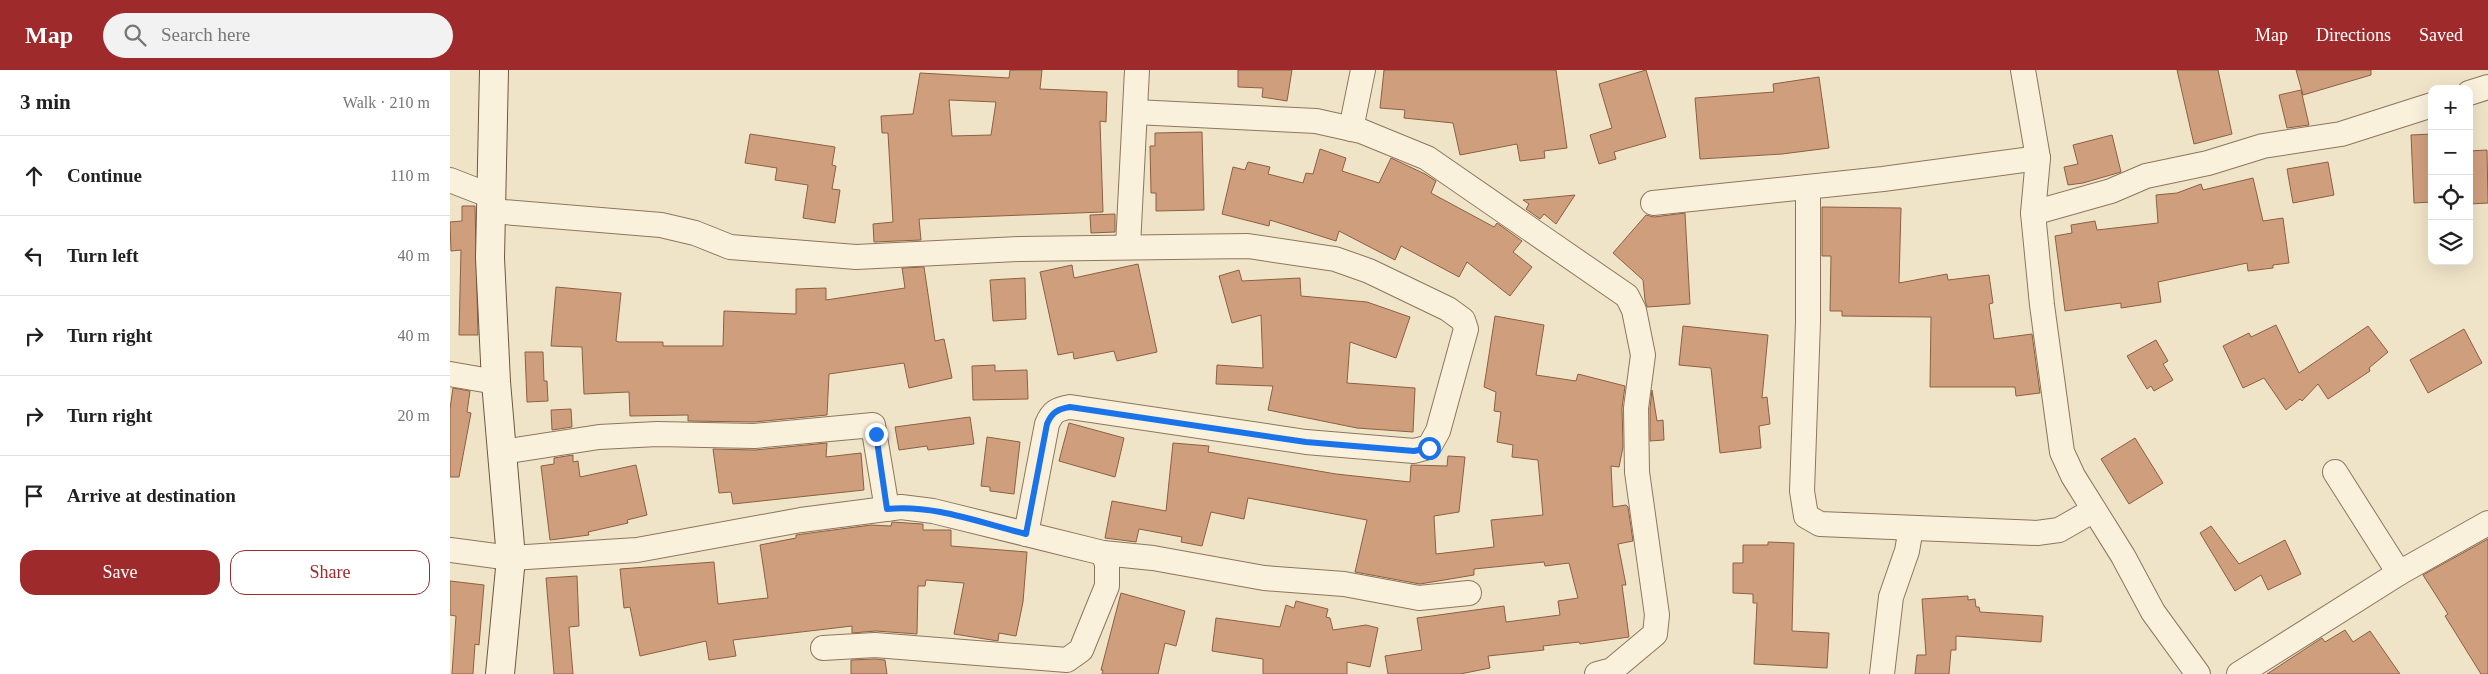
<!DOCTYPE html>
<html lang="en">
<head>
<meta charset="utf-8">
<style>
	:root { --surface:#fff; --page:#f2f2f2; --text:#222; --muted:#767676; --line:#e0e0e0; --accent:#9e2a2b }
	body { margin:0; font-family:Georgia,serif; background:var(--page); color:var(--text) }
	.controls { position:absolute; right:15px; top:15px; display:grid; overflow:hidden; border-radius:10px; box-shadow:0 5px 20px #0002 }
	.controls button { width:45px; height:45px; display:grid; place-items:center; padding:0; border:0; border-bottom:1px solid var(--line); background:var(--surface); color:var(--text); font:25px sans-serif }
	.stop { position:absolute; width:15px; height:15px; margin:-11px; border:4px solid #1a73e8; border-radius:50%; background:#fff }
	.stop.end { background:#1a73e8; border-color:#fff; box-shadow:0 1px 5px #0008 }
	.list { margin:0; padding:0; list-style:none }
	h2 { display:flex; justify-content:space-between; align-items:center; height:65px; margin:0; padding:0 20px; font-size:21px }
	h2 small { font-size:16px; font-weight:400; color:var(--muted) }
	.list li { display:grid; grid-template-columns:32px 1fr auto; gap:15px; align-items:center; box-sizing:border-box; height:80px; padding:0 20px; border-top:1px solid var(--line) }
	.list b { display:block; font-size:19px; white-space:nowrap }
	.list em { font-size:16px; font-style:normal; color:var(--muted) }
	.actions { display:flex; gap:10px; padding:15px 20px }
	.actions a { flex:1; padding:11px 0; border:1px solid var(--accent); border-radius:15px; text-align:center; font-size:18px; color:var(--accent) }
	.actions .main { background:var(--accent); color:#fff }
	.icon { flex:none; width:28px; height:28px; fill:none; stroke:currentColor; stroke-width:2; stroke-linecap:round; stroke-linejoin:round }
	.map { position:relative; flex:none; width:2038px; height:604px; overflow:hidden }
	header { display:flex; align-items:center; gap:30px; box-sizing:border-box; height:70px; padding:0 25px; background:var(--accent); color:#fff }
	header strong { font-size:24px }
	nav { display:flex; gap:28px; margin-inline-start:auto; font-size:18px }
	.search { width:350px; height:45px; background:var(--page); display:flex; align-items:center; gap:12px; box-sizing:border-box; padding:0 18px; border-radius:28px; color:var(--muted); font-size:19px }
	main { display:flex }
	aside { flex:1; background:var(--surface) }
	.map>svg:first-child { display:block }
</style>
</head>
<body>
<header>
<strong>Map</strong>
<div class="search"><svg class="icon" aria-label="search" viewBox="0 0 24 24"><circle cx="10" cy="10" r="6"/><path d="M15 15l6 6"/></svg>Search here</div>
<nav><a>Map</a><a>Directions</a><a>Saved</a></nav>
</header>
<main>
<aside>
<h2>3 min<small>Walk · 210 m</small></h2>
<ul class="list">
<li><svg class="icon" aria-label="ahead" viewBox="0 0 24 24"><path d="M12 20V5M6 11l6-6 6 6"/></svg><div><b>Continue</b></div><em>110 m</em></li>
<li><svg class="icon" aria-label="left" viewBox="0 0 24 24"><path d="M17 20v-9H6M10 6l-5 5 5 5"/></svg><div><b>Turn left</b></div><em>40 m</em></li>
<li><svg class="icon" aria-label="right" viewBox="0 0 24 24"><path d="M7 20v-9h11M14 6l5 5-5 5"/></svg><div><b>Turn right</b></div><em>40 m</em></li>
<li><svg class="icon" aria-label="right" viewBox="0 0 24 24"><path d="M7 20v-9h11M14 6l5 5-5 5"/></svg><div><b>Turn right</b></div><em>20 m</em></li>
<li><svg class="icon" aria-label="arrive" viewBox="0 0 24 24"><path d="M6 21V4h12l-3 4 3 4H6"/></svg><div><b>Arrive at destination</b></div></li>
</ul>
<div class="actions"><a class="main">Save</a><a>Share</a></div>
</aside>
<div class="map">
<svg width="2038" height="604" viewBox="0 0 2038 604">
	<rect width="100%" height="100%" fill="#f0e4c8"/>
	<g fill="#cf9f7d" stroke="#8d5f41" fill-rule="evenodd">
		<path d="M 560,0 L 592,0 L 590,19 L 657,22 L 656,52 L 650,51 L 653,142 L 469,149 L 471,170 L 424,172 L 423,154 L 443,152 L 438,63 L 432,63 L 431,46 L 463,44 L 470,3 L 559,8 ZM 499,30 L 546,32 L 541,65 L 502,66 Z"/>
		<polygon points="788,0 842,0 837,31 812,27 813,18 788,17"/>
		<polygon points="934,0 1106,0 1117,78 1094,81 1095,88 1070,91 1067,74 1010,85 1003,53 954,48 955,40 930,38"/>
		<polygon points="1196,0 1216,67 1164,82 1166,89 1149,94 1140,65 1162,58 1149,14"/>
		<polygon points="1727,0 1768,0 1782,64 1744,74"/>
		<polygon points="1846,0 1921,0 1921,5 1853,25"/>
		<polygon points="1369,7 1379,78 1332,84 1250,89 1245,28 1324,22 1323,14"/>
		<polygon points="1851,20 1859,55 1837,58 1829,25"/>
		<polygon points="752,62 754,140 706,141 706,123 701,123 700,76 705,76 705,63"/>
		<polygon points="300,64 385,77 382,95 386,96 382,119 390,120 385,153 353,148 358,115 325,110 327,98 295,93"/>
		<polygon points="1982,64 1982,132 1964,133 1961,65"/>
		<polygon points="1662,65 1671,102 1633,113 1618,115 1614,97 1628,94 1623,75"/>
		<polygon points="870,79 896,88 892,101 929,113 941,88 975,104 986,111 981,123 1044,157 1047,153 1072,171 1063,182 1082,197 1060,226 1017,192 1009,207 951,176 945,190 889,161 886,171 820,150 819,156 772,144 783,97 795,100 798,92 820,97 818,104 853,113 856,103 863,104"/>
		<polygon points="2037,80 2038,133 2019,134 2019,81"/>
		<polygon points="1878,92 1884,125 1843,133 1837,99"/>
		<polygon points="1803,108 1813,151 1833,148 1839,193 1823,195 1823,198 1798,201 1797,193 1708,212 1711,232 1671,238 1671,233 1615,241 1605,166 1622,163 1621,155 1645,151 1647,160 1708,153 1706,125 1727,123 1751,114 1753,120"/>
		<polygon points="1125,125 1106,154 1094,144 1090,149 1076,139 1079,134 1073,130"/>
		<polygon points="12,136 25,136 28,265 9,265 11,180 1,181 0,152 12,151"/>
		<polygon points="1372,137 1451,138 1449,213 1497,204 1498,210 1539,205 1543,233 1539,234 1544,269 1582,264 1590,323 1566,326 1565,317 1480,317 1481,247 1392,246 1392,241 1380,241 1381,186 1372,186"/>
		<polygon points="1235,143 1240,234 1197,237 1195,230 1193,210 1163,183 1196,145 1204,147"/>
		<polygon points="665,144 665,162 641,163 640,145"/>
		<polygon points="688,194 707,282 667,291 664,281 624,289 623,282 608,285 590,202 622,195 624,208"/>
		<polygon points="474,197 485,271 494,269 502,308 459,318 454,293 379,304 377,345 304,352 238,351 238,345 180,346 179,322 134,324 132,277 101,276 106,217 171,223 166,271 169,272 213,272 213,276 273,276 274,241 346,244 346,219 376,218 376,230 455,218 452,198"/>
		<polygon points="789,200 792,211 850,208 851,226 917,232 960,247 946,288 900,272 897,313 965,318 963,362 907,358 818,340 823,316 766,314 767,295 813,298 811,245 782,253 769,206"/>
		<polygon points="575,208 576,249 543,251 540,210"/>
		<polygon points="1045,246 1094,255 1086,305 1126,311 1128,304 1175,316 1172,338 1173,377 1169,397 1161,396 1163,437 1176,435 1178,437 1183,471 1168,474 1176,515 1172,515 1179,567 1130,574 1129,572 1093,576 1094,580 1038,586 1040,598 1010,604 938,604 935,586 972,580 967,548 1054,536 1056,552 1110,545 1108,531 1128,528 1119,493 1095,496 1094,492 1024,499 1024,505 970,514 905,502 917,450 798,428 794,449 761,442 752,476 731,472 732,467 689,459 686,472 655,468 662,431 716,441 723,373 759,376 758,382 886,404 960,412 961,395 997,396 998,386 1015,387 1009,442 984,446 986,484 1044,477 1041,450 1093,445 1088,390 1062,387 1063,375 1047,372 1051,342 1044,341 1046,322 1034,317"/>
		<polygon points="1826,255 1849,303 1918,256 1938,282 1919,298 1920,301 1878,329 1868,314 1852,331 1850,329 1836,340 1814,308 1793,318 1773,276 1799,263 1801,267"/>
		<polygon points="1233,256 1318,265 1312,328 1317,327 1320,354 1309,356 1311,378 1270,383 1261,298 1229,295"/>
		<polygon points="2014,259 2032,293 1978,323 1960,290"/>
		<polygon points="1706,270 1718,291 1713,294 1723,310 1704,321 1701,316 1697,319 1677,286"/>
		<polygon points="75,282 93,282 94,311 97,311 98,331 77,332"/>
		<polygon points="545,295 545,301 577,300 578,329 523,330 522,296"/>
		<polygon points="3,318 20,321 17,342 21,343 9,407 0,407 0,339"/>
		<polygon points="1202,320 1207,351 1213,350 1214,370 1200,371 1200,339"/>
		<polygon points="121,339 122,357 102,360 101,340"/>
		<polygon points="520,347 524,374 478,380 477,376 449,380 445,357"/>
		<polygon points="619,353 674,368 665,407 609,391"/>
		<polygon points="537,367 570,372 564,424 540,421 540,417 531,416"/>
		<polygon points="1685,368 1713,413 1679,434 1651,389"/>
		<polygon points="377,373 376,387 411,383 414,420 283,434 281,422 269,423 263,379 305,380"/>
		<polygon points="123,385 123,392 128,391 130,407 186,395 197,445 177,450 178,453 138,462 139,465 100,470 91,396 104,394 104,388"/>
		<polygon points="442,452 473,454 473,460 501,460 501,476 577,482 573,532 566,566 549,563 548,571 504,564 514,513 476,510 475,516 468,516 467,564 426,561 402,563 402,556 283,570 286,586 259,590 256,571 190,586 180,537 174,538 170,499 264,492 268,534 308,529 318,528 310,475 346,468 346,465 353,464 421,455 441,456"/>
		<polygon points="1761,456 1789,494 1835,470 1851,504 1818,520 1811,505 1785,521 1750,463"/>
		<polygon points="2038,469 2038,604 2031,604 1995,546 1998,544 1973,505"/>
		<polygon points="1318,472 1344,473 1342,561 1379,563 1377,598 1304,594 1307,533 1303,533 1303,524 1283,523 1283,493 1293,493 1293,475 1318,475"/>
		<polygon points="127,506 129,556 119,557 123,604 104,604 96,508"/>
		<polygon points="0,511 34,515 29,575 25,574 23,604 2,604 6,546 0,545"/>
		<polygon points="671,523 735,541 726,576 715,573 708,604 652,604 653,600 651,600"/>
		<polygon points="1518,526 1518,530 1525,529 1526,537 1529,537 1530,542 1593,546 1591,572 1506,566 1506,580 1501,580 1499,604 1465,604 1467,585 1476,585 1472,529"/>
		<polygon points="846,531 878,539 876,547 880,548 883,560 916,555 928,558 920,597 897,592 897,604 813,604 813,589 762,581 766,548 830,557 836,535 844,538"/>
		<polygon points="1895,560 1903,572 1920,561 1950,604 1817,604 1872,568 1875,572"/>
		<polygon points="425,589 435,590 437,604 401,604 401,590"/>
	</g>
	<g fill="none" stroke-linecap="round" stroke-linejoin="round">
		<g stroke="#8d765c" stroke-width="26">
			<g id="street">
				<polyline points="1573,0 1588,88 1583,143 1592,235 1612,382 1623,406 1673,486 1703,542 1748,604"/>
				<polyline points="2019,23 2038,17"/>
				<polyline points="685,42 866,51 911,61 977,88 1177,226 1184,240 1193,285 1186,338 1187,402 1207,545 1205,564 1162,600 1147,604"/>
				<polyline points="901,59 913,0"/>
				<polyline points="0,110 41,126"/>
				<polyline points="1358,117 1358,252 1352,421 1356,446 1370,454 1587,463 1609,460 1644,440"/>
				<polyline points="1203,133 1433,109 1588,88"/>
				<path d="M 41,141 L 211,155 L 245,163 L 280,177 L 406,187 L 569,179 L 798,176 L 885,189 L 919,201 L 998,239 L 1013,250 L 1016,259 L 988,361 L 979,377 L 964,381 L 856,372 L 620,337 C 607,339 602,342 597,354 L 576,464"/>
				<polyline points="1583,143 1661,121 1696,106 1758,93 1813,76 1891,64 1982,35"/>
				<polyline points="678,176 687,0"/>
				<polyline points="0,304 46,312"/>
				<polyline points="52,382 149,367 207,364 304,366 423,355 437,439"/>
				<polyline points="1885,402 1949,503"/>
				<polyline points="0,480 61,488 187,480 351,450 451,437 483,441 653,483 703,488 814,508 894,514 969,528 1019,523"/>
				<polyline points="373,578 425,575 617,590 631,580 657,516 657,494 653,483"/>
				<polyline points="1432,604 1441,527 1457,481 1461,458"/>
				<polyline points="1789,604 1949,503 2038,453"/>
			</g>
		</g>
		<g stroke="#6f573f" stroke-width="30">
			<polyline id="secondary" points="44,0 40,188 46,312 61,488 50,604"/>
		</g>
		<use href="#street" stroke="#faf1dc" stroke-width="24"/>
		<use href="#secondary" stroke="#faf1dc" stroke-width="28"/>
	</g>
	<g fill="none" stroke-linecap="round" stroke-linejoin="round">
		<path stroke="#1a73e8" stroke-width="6" d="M 426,364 L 437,439 C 483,434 531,453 576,464 L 597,354 C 602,342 608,339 620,337 L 856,372 L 964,381 L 979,378"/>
	</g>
</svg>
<div class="controls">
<button>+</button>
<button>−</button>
<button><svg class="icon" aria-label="locate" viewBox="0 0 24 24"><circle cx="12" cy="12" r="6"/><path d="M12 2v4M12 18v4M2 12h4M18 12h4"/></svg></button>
<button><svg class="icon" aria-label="layers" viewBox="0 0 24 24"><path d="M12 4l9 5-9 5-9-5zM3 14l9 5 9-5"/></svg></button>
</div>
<div class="stop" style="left:979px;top:378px"></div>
<div class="stop end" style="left:426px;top:364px"></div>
</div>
</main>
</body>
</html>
